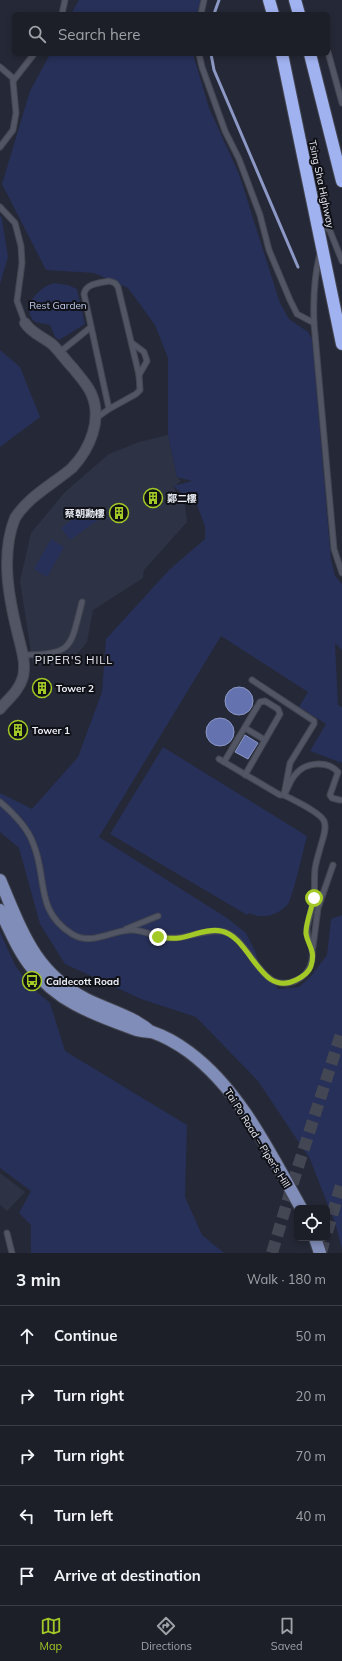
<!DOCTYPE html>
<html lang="en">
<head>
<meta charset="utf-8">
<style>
	:root { --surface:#1c1e28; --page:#292b34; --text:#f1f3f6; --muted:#a0a2a8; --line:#3a3c45; --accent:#a3c926 }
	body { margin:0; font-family:Mulish,"Noto Sans TC",sans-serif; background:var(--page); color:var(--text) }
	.controls { position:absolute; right:12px; bottom:12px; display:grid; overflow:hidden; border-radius:6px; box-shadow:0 2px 6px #0003 }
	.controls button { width:36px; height:36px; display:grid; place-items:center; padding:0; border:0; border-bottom:1px solid var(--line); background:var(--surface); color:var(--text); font:20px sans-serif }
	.stop { position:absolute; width:12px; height:12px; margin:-9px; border:3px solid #a3c926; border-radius:50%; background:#fff }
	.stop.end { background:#a3c926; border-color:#fff; box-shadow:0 1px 4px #0008 }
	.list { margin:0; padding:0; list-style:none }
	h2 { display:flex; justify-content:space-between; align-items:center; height:52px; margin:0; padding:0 16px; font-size:17px }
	h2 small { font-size:13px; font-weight:400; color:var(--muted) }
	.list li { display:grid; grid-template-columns:26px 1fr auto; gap:12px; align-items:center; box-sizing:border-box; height:60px; padding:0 16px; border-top:1px solid var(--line) }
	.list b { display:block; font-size:15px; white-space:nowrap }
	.list em { font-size:13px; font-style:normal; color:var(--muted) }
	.icon { flex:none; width:22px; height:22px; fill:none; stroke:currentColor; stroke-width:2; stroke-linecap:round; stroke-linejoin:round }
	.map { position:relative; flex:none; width:342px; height:1253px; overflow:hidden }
	.search { position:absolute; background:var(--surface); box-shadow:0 2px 6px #0003; left:12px; right:12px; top:12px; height:44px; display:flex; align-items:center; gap:10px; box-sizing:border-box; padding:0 14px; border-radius:6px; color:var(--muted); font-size:15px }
	.sheet { height:352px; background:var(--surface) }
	nav { display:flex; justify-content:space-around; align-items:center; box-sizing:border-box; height:56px; border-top:1px solid var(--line); background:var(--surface); font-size:11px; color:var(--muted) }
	nav a { display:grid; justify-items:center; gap:2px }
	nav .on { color:var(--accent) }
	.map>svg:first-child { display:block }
</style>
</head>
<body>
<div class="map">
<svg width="342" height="1253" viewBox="0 0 342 1253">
	<rect width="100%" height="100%" fill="#252836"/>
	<g fill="#2d3245">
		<polygon points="168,435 177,477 181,481 173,487 185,506 187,522 144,570 143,578 93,610 87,642 73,659 61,665 33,665 20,581 31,533 65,492 109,454 139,442"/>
		<polygon points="0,1173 25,1192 7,1211 0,1205"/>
	</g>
	<g fill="#273058">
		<polygon points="79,0 201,0 197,14 71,14"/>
		<polygon points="50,54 193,54 209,108 239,174 280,303 289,319 308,332 312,339 331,560 335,576 342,584 342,650 335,643 338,705 342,707 342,763 310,751 326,724 299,707 308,692 221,636 99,837 227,918 246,933 255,951 259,963 268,973 278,989 299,987 312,975 327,955 331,919 342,915 342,1249 336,1226 310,1159 258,1081 196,1017 141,999 65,964 40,924 19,848 0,832 0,793 32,809 78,757 102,692 106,639 169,570 205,539 205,526 197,505 173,486 192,481 177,477 168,435 168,358 155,325 128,288 94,273 46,270 2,184 30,91"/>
		<polygon points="0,215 2,219 8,257 0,284"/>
		<path d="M 54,283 L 68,285 L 77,289 L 85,324 L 59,340 L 55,337 L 50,325 L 35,322 C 20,307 38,287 54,283 Z"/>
		<polygon points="0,350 20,367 40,417 0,447"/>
		<polygon points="89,507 98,520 70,540 61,528"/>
		<polygon points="51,539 64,547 47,577 34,569"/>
		<path d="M 163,747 L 307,836 C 304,847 293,897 288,904 C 279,915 262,920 249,913 L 247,915 L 110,834 Z"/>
		<polygon points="0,932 15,965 30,986 50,1003 65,1051 187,1125 185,1197 202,1235 224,1253 31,1253 31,1225 19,1213 31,1191 0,1168"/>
	</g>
	<g fill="#6473b0" stroke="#8c98c5">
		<circle cx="239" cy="701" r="14"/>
		<circle cx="220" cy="732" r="14"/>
		<polygon points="245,735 258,743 248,759 235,752"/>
	</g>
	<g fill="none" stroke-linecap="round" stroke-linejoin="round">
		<g stroke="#8c98c5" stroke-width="3">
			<polyline points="214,14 219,0"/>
			<polyline points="211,54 214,70 298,267"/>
		</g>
		<g stroke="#434653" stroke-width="12" stroke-dasharray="12 6" stroke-linecap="butt">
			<polyline points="327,1232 342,1182"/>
			<polyline points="272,1253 296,1173 342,1031"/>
			<polyline points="321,1253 325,1238"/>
		</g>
		<g stroke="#434651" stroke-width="7">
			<g id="lane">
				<polyline points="62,14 65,0"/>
				<polyline points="201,14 204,0"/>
				<polyline points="328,52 342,103"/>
				<polyline points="199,54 202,67 225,131 239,159 260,215 269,250 290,300 297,314 314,323"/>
				<polyline points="0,67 14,79"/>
				<polyline points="0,147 13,130 16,113 13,81 34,54"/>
				<polyline points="0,207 15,223 21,246 22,263 17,301 25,323"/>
				<polyline points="319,218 330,231 342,261"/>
				<path d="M 320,253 C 314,277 313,299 314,323 L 334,549 L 342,573"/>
				<path d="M 109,281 L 115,283 L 118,287 L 139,375 L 140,390 L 136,394 L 109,409 L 84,294 C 86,283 100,283 109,281 Z"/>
				<polyline points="132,343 144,352 147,361 139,375"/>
				<polyline points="60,352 91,327"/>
				<polyline points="95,419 109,409"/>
				<path d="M 23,655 C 74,654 70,648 82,602"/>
				<polyline points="245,728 265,740"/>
				<path d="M 219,759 L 280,795 L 284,795 C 288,789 290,780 295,775 C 305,762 327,760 338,772 L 330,795 L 332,798 L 340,800"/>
				<polyline points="224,762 260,702 265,701 278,709 280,714 245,775"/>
				<path d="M 0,802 C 13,813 27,827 33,843 C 48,878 34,910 72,934 C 91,946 110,931 130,930 C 143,929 156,938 170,938 C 186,939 202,930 219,931 C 251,932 258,999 297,980 C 309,974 314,962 312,949 C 311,941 306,936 307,928 C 309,918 312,908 314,898 C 315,888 314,879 315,869 C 316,861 319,853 321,845 C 323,838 327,828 324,821 C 320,812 293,800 284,795 L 290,763 L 314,724 L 314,721 L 252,680"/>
				<polyline points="126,929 158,916"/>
				<polyline points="313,947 318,908 333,865"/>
				<polyline points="7,1233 12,1253"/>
			</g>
		</g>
		<g stroke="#434651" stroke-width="12">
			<path id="street" d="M 0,709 C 8,699 19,691 23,677 C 26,664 22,651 19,639 C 9,600 0,555 15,518 C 28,497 53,484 72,468 C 90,449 103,419 91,393 C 87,384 79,376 73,368 C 66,361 60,352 53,345 C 44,337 32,334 25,323"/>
		</g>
		<g stroke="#434651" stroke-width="14">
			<g id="primary">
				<path d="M 0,880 C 22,931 34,972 86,999 C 108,1010 133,1016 151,1032"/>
				<path d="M 0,910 C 10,930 18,951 32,968 C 57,1002 96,1015 134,1029 C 140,1032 146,1031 152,1032 C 164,1036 178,1044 189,1052 C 240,1090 270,1153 301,1208"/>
				<polyline points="315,1238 320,1253"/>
			</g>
		</g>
		<g stroke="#434651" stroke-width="14">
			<g id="highway">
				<polyline points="269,0 273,14"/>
				<polyline points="295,0 299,14"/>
				<polyline points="282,54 342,344"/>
				<polyline points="310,54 342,181"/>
			</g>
		</g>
		<use href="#lane" stroke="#515564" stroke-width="5"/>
		<use href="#street" stroke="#515564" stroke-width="10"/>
		<use href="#primary" stroke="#818db9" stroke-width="12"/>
		<use href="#highway" stroke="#a1b2f1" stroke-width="12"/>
	</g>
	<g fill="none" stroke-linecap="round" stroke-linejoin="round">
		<path stroke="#a3c926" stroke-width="5" d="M 158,937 C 165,938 172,939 179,938 C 192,936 208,928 221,931 C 251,937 260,998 296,980 C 302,977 309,973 311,966 C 316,950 308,946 306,934 C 305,925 312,907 314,898"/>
	</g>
	<defs>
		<g id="building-ring" transform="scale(1)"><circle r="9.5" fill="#101117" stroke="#a3c926" stroke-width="1.5"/><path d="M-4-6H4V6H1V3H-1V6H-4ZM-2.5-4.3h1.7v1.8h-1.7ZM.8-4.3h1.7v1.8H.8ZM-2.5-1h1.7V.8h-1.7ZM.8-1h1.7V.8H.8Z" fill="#a3c926"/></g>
		<g id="bus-ring" transform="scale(1)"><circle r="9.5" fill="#101117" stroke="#a3c926" stroke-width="1.5"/><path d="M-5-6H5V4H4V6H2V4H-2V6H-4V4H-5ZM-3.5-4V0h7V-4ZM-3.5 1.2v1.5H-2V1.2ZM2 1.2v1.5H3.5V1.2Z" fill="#a3c926"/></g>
	</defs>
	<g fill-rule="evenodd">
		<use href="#building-ring" x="153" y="498"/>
		<use href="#building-ring" x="119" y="513"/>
		<use href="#building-ring" x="42" y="688"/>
		<use href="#building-ring" x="18" y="730"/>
		<use href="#bus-ring" x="32" y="981"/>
	</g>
	<g text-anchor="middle" stroke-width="4" stroke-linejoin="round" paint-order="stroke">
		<g font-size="10" fill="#ebeef7" stroke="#101117">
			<text transform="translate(322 184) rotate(78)" y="4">Tsing Sha Highway</text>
			<text transform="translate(258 1138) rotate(58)" y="4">Tai Po Road – Piper's Hill</text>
		</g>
		<g font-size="10" fill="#c3cdf0" stroke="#101117">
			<text x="58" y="309">Rest Garden</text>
		</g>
		<g font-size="10" font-weight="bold" fill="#ebeef7" stroke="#101117" text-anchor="start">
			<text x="167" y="502">鄭二樓</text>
			<text x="105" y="517" text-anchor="end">蔡朝勳樓</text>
			<text x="56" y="692">Tower 2</text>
			<text x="32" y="734">Tower 1</text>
			<text x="46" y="985">Caldecott Road</text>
		</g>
		<g font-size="11" letter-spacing="1" fill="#ebeef7" stroke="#101117">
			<text x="74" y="664">PIPER'S HILL</text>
		</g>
	</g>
</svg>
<div class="controls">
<button><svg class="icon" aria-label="locate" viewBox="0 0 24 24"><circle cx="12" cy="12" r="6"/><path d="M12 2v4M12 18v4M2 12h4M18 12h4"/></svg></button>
</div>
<div class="stop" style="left:314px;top:898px"></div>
<div class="stop end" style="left:158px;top:937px"></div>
<div class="search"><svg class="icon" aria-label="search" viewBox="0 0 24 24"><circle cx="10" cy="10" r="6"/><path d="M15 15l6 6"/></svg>Search here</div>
</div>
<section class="sheet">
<h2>3 min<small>Walk · 180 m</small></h2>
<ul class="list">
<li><svg class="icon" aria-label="ahead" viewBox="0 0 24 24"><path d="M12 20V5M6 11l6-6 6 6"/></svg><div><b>Continue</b></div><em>50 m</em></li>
<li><svg class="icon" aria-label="right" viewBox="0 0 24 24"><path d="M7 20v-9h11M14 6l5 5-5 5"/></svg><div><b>Turn right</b></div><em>20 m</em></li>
<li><svg class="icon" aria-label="right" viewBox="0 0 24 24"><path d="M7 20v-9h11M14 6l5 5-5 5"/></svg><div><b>Turn right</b></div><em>70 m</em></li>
<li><svg class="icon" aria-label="left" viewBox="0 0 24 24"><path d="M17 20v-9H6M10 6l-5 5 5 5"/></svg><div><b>Turn left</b></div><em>40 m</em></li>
<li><svg class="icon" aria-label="arrive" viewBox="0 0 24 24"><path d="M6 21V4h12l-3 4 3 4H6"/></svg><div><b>Arrive at destination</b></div></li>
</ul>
</section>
<nav>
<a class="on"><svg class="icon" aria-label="map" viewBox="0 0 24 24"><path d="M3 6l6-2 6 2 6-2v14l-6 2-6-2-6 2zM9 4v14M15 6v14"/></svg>Map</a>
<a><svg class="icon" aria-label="directions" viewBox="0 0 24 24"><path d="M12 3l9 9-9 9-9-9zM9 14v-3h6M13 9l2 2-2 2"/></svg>Directions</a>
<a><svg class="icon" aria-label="saved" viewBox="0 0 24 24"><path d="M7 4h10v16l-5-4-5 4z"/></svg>Saved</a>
</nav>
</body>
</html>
